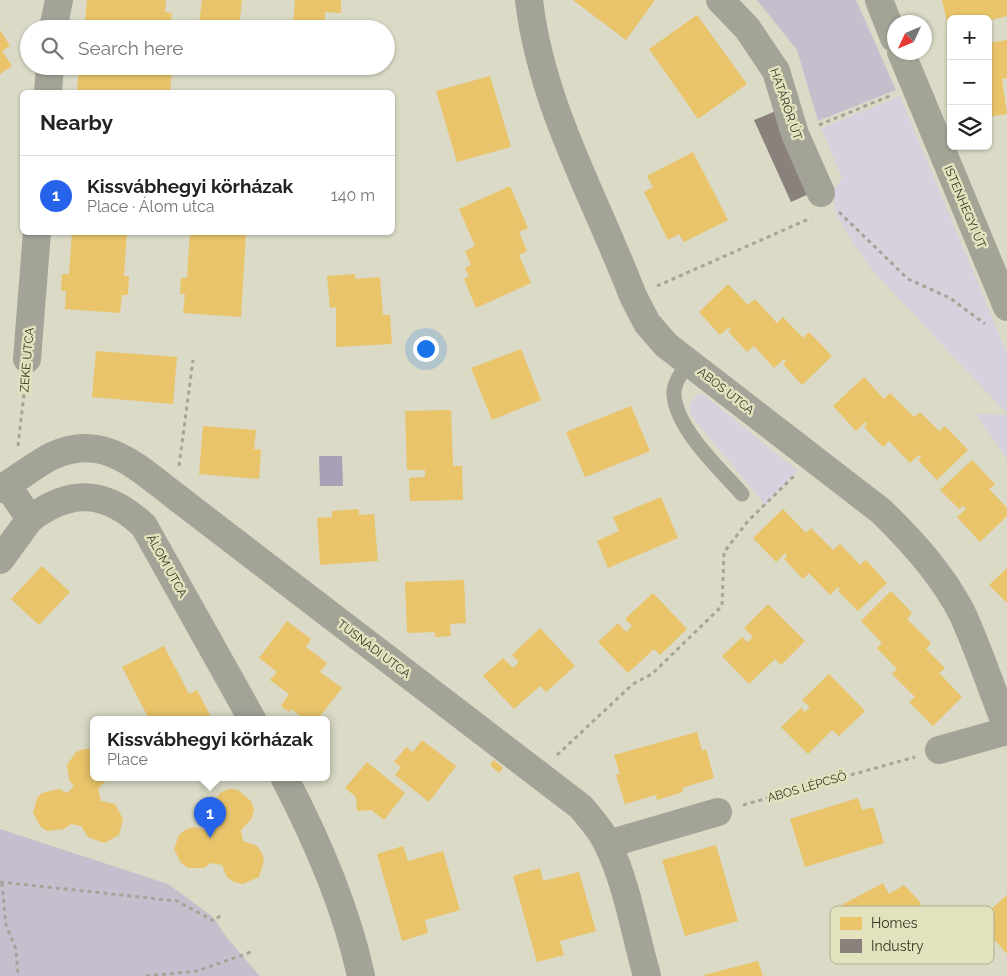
<!DOCTYPE html>
<html lang="en">
<head>
<meta charset="utf-8">
<style>
	:root { --surface:#fff; --page:#f2f2f2; --text:#222; --muted:#767676; --line:#e0e0e0; --accent:#2563eb }
	body { margin:0; font-family:Raleway,sans-serif; background:var(--page); color:var(--text) }
	.controls { position:absolute; right:15px; top:15px; display:grid; overflow:hidden; border-radius:8px; box-shadow:0 1px 4px #0004 }
	.controls button { width:45px; height:45px; display:grid; place-items:center; padding:0; border:0; border-bottom:1px solid var(--line); background:var(--surface); color:var(--text); font:25px sans-serif }
	.compass { position:absolute; left:887px; top:15px; width:45px; height:45px; border-radius:50%; background:var(--surface); box-shadow:0 1px 4px #0004; rotate:226deg }
	.you { position:absolute; left:425px; top:348px; width:18px; height:18px; margin:-12px; border:4px solid #fff; border-radius:50%; background:#1a73e8; box-shadow:0 0 0 8px #1a73e833 }
	.badge { display:grid; place-items:center; width:32px; height:32px; border-radius:50%; background:var(--accent); color:#fff; font-size:16px; font-weight:700 }
	.pin { position:absolute; translate:-50% -41px; filter:drop-shadow(0 1px 2px #0008) }
	.pin::after { content:''; position:absolute; top:26px; width:18px; height:15px; background:inherit; clip-path:polygon(0 0,100% 0,50% 100%) }
	.popup { position:absolute; left:90px; top:716px; width:240px; height:65px; box-sizing:border-box; display:grid; place-content:center; border-radius:8px; background:var(--surface); filter:drop-shadow(0 1px 4px #0005); font-size:16px; white-space:nowrap; color:var(--muted) }
	.popup b { font-size:19px; color:var(--text) }
	.popup::after { content:''; position:absolute; left:50%; top:100%; margin-left:-10px; border:10px solid transparent; border-top-color:var(--surface) }
	.list { margin:0; padding:0; list-style:none }
	h2 { display:flex; justify-content:space-between; align-items:center; height:65px; margin:0; padding:0 20px; font-size:21px }
	h2 small { font-size:16px; font-weight:400; color:var(--muted) }
	.list li { display:grid; grid-template-columns:32px 1fr auto; gap:15px; align-items:center; box-sizing:border-box; height:80px; padding:0 20px; border-top:1px solid var(--line) }
	.list b { display:block; font-size:19px; white-space:nowrap }
	.list p { margin:0; font-size:16px; white-space:nowrap; color:var(--muted) }
	.list em { font-size:16px; font-style:normal; color:var(--muted) }
	.icon { flex:none; width:28px; height:28px; fill:none; stroke:currentColor; stroke-width:2; stroke-linecap:round; stroke-linejoin:round }
	.map { position:relative; flex:none; width:1007px; height:976px; overflow:hidden }
	.search { position:absolute; background:var(--surface); box-shadow:0 1px 4px #0004; left:20px; top:20px; width:375px; height:55px; display:flex; align-items:center; gap:12px; box-sizing:border-box; padding:0 18px; border-radius:28px; color:var(--muted); font-size:19px }
	.panel { position:absolute; background:var(--surface); box-shadow:0 1px 4px #0004; left:20px; top:90px; width:375px; height:145px; border-radius:8px }
	.map>svg:first-child { display:block }
</style>
</head>
<body>
<div class="map">
<svg width="1007" height="976" viewBox="0 0 1007 976">
	<rect width="100%" height="100%" fill="#dadac6"/>
	<g fill="#d7d1dd">
		<polygon points="900,96 1007,353 1007,414 875,273 855,246 837,216 832,192 842,178 821,128"/>
		<polygon points="699,394 705,396 798,471 765,505 691,415 689,404"/>
		<polygon points="976,414 1007,415 1007,459"/>
	</g>
	<g fill="#c6becd">
		<polygon points="757,0 856,0 896,90 818,121 797,50"/>
		<polygon points="0,829 168,884 213,917 227,938 260,976 0,976"/>
	</g>
	<polygon fill="#a8a0b6" points="319,456 342,456 343,486 320,486"/>
	<g fill="#e9c46a">
		<polygon points="87,0 166,0 165,12 172,13 170,29 84,29"/>
		<polygon points="202,0 242,0 239,28 199,24"/>
		<polygon points="295,0 341,0 341,13 325,12 325,27 293,26"/>
		<polygon points="573,0 655,0 626,40"/>
		<polygon points="942,0 1007,0 1007,16 988,21 988,19 951,19 949,30"/>
		<polygon points="697,15 747,84 698,119 649,49"/>
		<polygon points="0,30 10,46 2,51 12,66 0,74"/>
		<polygon points="1007,40 1007,78 1002,79 1007,114 988,117 988,43"/>
		<polygon points="79,66 121,66 172,71 170,92 77,92"/>
		<polygon points="490,76 511,147 457,162 436,91"/>
		<polygon points="693,152 728,220 684,242 679,234 668,240 644,192 653,187 647,176"/>
		<polygon points="510,186 528,228 519,232 527,251 519,255 531,283 476,308 464,279 469,276 465,268 471,265 465,251 475,246 459,209"/>
		<polygon points="72,232 127,232 124,276 129,276 128,295 122,295 120,313 65,309 66,291 61,291 62,274 69,274"/>
		<polygon points="190,232 246,232 241,317 183,313 185,294 180,294 181,278 187,278"/>
		<polygon points="355,274 355,279 380,277 383,315 390,315 392,344 336,347 336,307 330,308 327,276"/>
		<polygon points="728,284 748,305 755,299 777,323 783,317 803,338 809,332 832,356 802,385 783,364 786,361 784,359 774,368 754,346 747,352 728,331 731,329 729,327 720,335 699,312"/>
		<polygon points="521,349 541,400 492,420 471,368"/>
		<polygon points="96,351 177,357 173,404 92,397"/>
		<polygon points="864,377 884,399 890,393 914,417 920,412 939,431 945,426 968,450 937,480 918,460 921,457 919,455 910,463 889,441 883,447 864,427 867,424 865,422 856,431 833,406"/>
		<polygon points="631,406 650,451 585,477 566,432"/>
		<polygon points="451,410 453,466 462,466 463,500 410,501 409,478 425,477 425,470 407,470 405,411"/>
		<polygon points="203,426 256,430 254,449 261,450 259,479 199,474"/>
		<polygon points="972,460 995,484 989,489 1007,508 1007,516 980,542 957,517 966,509 963,506 959,509 940,490"/>
		<polygon points="661,497 678,538 608,568 597,541 619,531 613,517"/>
		<polygon points="359,509 359,515 374,514 378,561 320,565 317,518 332,517 332,511"/>
		<polygon points="783,509 806,533 811,528 833,550 840,544 860,565 866,560 887,583 858,611 838,591 840,589 838,587 830,595 809,573 803,579 784,559 787,556 785,553 776,562 753,538"/>
		<polygon points="42,566 70,592 39,625 11,599"/>
		<polygon points="1007,568 1007,603 989,585"/>
		<polygon points="464,580 466,623 450,624 451,636 435,637 435,632 407,633 405,582"/>
		<polygon points="891,591 912,613 907,619 931,643 926,649 945,668 939,673 962,697 933,726 909,702 915,697 892,674 897,669 877,648 882,643 861,621"/>
		<polygon points="653,593 687,629 660,655 654,649 628,673 598,642 618,623 626,632 632,626 625,619"/>
		<polygon points="768,604 805,641 781,665 775,659 749,684 722,656 742,637 747,642 753,637 744,628"/>
		<polygon points="287,621 311,639 306,647 327,663 320,672 342,688 318,719 304,719 291,709 289,712 281,706 289,694 270,680 277,672 259,658"/>
		<polygon points="540,628 575,666 546,692 540,686 514,709 483,676 503,658 513,668 519,662 512,655"/>
		<polygon points="164,646 189,694 197,690 212,719 149,719 122,667"/>
		<polygon points="829,674 865,711 839,736 832,730 808,754 781,727 801,708 805,712 810,707 802,700"/>
		<polygon points="697,732 702,751 706,749 714,778 682,788 683,792 657,800 656,795 625,804 616,775 620,774 614,755"/>
		<polygon points="422,740 456,766 429,802 395,775 401,767 394,762 406,747 413,752"/>
		<polygon points="84,749 94,749 94,777 109,777 98,789 101,801 115,804 123,819 119,835 104,843 88,837 81,826 71,824 64,829 47,831 40,826 33,813 37,798 42,793 59,789 67,793 74,786 69,780 67,765 76,752"/>
		<polygon points="494,760 503,768 499,773 490,765"/>
		<polygon points="367,762 405,793 384,820 371,810 357,811 356,797 345,788"/>
		<polygon points="230,789 238,790 251,801 254,809 252,818 241,830 243,841 257,846 262,853 264,861 259,877 243,884 234,882 227,877 222,865 211,863 204,868 188,868 181,863 174,849 179,835 185,830 193,827 209,831 217,825 211,811 212,804 221,792"/>
		<polygon points="858,798 862,810 873,807 884,843 805,867 790,819"/>
		<polygon points="716,845 738,921 685,936 662,860"/>
		<polygon points="403,846 408,861 443,851 460,910 425,920 428,933 402,941 377,854"/>
		<polygon points="540,868 543,881 579,872 596,931 560,941 564,955 537,962 513,876"/>
		<polygon points="883,883 889,894 904,885 919,901 924,911 928,928 865,961 836,908"/>
		<polygon points="1007,895 1007,954 978,921"/>
		<polygon points="758,961 763,976 705,976 704,975"/>
	</g>
	<polygon fill="#8a817c" points="776,111 813,192 791,202 754,120"/>
	<g fill="none" stroke-linecap="round" stroke-linejoin="round">
		<g stroke="#a4a499" stroke-width="3" stroke-dasharray="4 4" stroke-linecap="butt">
			<polyline points="819,125 892,95"/>
			<polyline points="839,212 908,279 950,298 985,324"/>
			<polyline points="657,286 811,218"/>
			<polyline points="18,446 25,385"/>
			<polyline points="179,466 193,360"/>
			<polyline points="557,755 633,684 652,674 722,606 724,552 748,521 794,476"/>
			<polyline points="743,805 915,757"/>
			<polyline points="0,882 177,901 214,921 221,915"/>
			<polyline points="2,883 6,925 16,949 18,976"/>
			<polyline points="146,976 197,971 251,952"/>
		</g>
		<path stroke="#a3a398" stroke-width="15" d="M 689,362 C 682,372 673,383 674,396 C 678,431 720,469 742,494"/>
		<g stroke="#a3a398" stroke-width="28">
			<path d="M 529,0 C 541,105 596,199 633,296 L 647,323 L 666,345 L 881,511 C 912,541 942,574 962,613 C 979,650 992,690 1007,728"/>
			<polyline points="720,0 747,28 776,71 795,134 821,193"/>
			<polyline points="53,29 59,0"/>
			<polyline points="48,92 50,66"/>
			<polyline points="27,359 37,232"/>
			<path d="M 0,489 C 18,479 34,465 52,456 C 103,432 137,467 175,496 L 581,807 C 591,819 602,831 608,845 C 627,884 635,934 647,976"/>
			<path d="M 30,519 C 72,487 107,491 144,526 L 252,719"/>
			<polyline points="0,560 30,519 7,485"/>
			<polyline points="939,750 1007,731"/>
			<path d="M 284,777 C 317,840 346,906 361,976"/>
			<polyline points="608,844 718,812"/>
		</g>
		<g stroke="#a3a396" stroke-width="28">
			<polyline points="879,0 894,38"/>
			<polyline points="901,52 1007,307"/>
		</g>
	</g>
	<g text-anchor="middle" stroke-width="5" stroke-linejoin="round" paint-order="stroke">
		<g font-size="12" fill="#353526" stroke="#e2e2be">
			<text transform="translate(786 104) rotate(71)" y="4">HATÁRŐR ÚT</text>
			<text transform="translate(965 207) rotate(67)" y="4">ISTENHEGYI ÚT</text>
			<text transform="translate(27 360) rotate(-85)" y="4">ZEKE UTCA</text>
			<text transform="translate(726 391) rotate(38)" y="4">ABOS UTCA</text>
			<text transform="translate(167 566) rotate(61)" y="4">ÁLOM UTCA</text>
			<text transform="translate(374 649) rotate(37)" y="4">TUSNÁDI UTCA</text>
			<text transform="translate(807 787) rotate(-16)" y="4">ABOS LÉPCSŐ</text>
		</g>
	</g>
	<rect x="830" y="906" width="164" height="58" rx="8" fill="#e2e2be" stroke="#aeae90" stroke-width="1"/>
	<rect x="840" y="917" width="22" height="13" fill="#e9c46a"/>
	<rect x="840" y="939" width="22" height="14" fill="#8a817c"/>
	<g font-size="14" fill="#353526">
		<text x="871" y="928">Homes</text>
		<text x="871" y="951">Industry</text>
	</g>
</svg>
<div class="controls">
<button>+</button>
<button>−</button>
<button><svg class="icon" aria-label="layers" viewBox="0 0 24 24"><path d="M12 4l9 5-9 5-9-5zM3 14l9 5 9-5"/></svg></button>
</div>
<svg class="compass" viewBox="-18 -18 36 36"><path d="M0-13l5 13h-10z" fill="#e53935"/><path d="M0 13l5-13h-10z" fill="#767676"/></svg>
<div class="you"></div>
<div class="pin badge" style="left:210px;top:838px">1</div>
<div class="popup"><b>Kissvábhegyi körházak</b>Place</div>
<div class="search"><svg class="icon" aria-label="search" viewBox="0 0 24 24"><circle cx="10" cy="10" r="6"/><path d="M15 15l6 6"/></svg>Search here</div>
<section class="panel">
<h2>Nearby<small></small></h2>
<ul class="list">
<li><span class="badge">1</span><div><b>Kissvábhegyi körházak</b><p>Place · Álom utca</p></div><em>140 m</em></li>
</ul>
</section>
</div>
</body>
</html>
